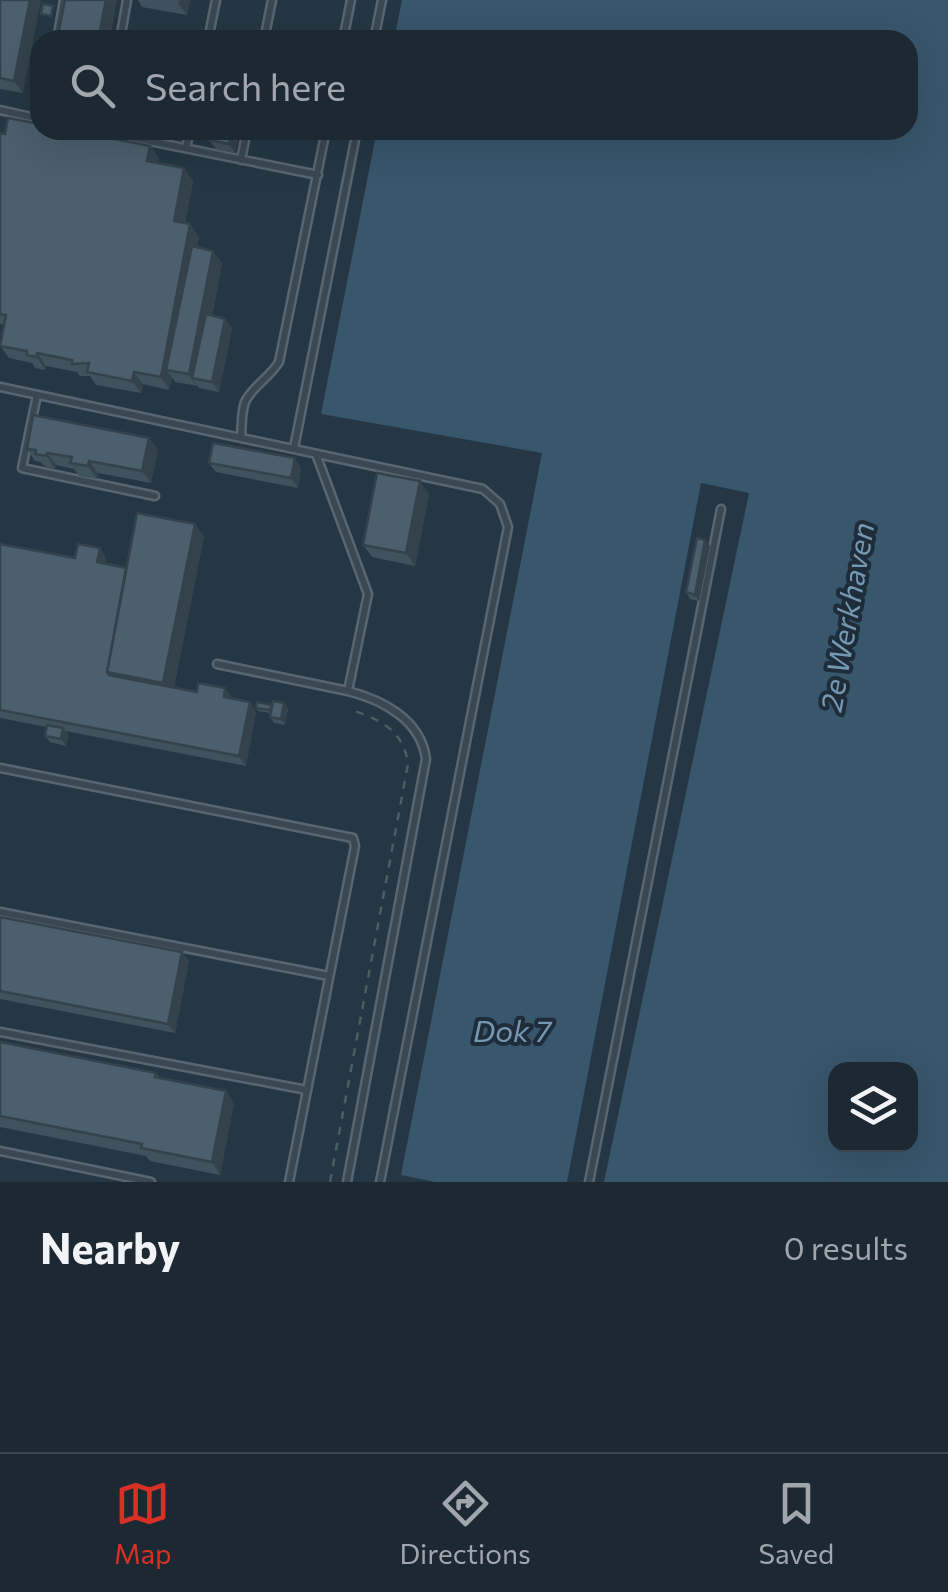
<!DOCTYPE html>
<html lang="en">
<head>
<meta charset="utf-8">
<style>
	:root { --surface:#1c2933; --page:#29353f; --text:#f1f3f6; --muted:#a0a6ac; --line:#3a454e; --accent:#d93025 }
	body { margin:0; font-family:Commissioner,sans-serif; background:var(--page); color:var(--text) }
	.controls { position:absolute; right:30px; bottom:30px; display:grid; overflow:hidden; border-radius:20px; box-shadow:0 10px 40px #0002 }
	.controls button { width:90px; height:90px; display:grid; place-items:center; padding:0; border:0; border-bottom:2px solid var(--line); background:var(--surface); color:var(--text); font:50px sans-serif }
	.list { margin:0; padding:0; list-style:none }
	h2 { display:flex; justify-content:space-between; align-items:center; height:130px; margin:0; padding:0 40px; font-size:42px }
	h2 small { font-size:32px; font-weight:400; color:var(--muted) }
	.icon { flex:none; width:55px; height:55px; fill:none; stroke:currentColor; stroke-width:2; stroke-linecap:round; stroke-linejoin:round }
	.map { position:relative; flex:none; width:948px; height:1182px; overflow:hidden }
	.search { position:absolute; background:var(--surface); box-shadow:0 10px 40px #0002; left:30px; right:30px; top:30px; height:110px; display:flex; align-items:center; gap:25px; box-sizing:border-box; padding:0 35px; border-radius:30px; color:var(--muted); font-size:38px }
	.sheet { height:270px; background:var(--surface) }
	nav { display:flex; justify-content:space-around; align-items:center; box-sizing:border-box; height:140px; border-top:2px solid var(--line); background:var(--surface); font-size:28px; color:var(--muted) }
	nav a { display:grid; justify-items:center; gap:5px }
	nav .on { color:var(--accent) }
	.map>svg:first-child { display:block }
</style>
</head>
<body>
<div class="map">
<svg width="948" height="1182" viewBox="0 0 948 1182">
	<rect width="100%" height="100%" fill="#253744"/>
	<path fill="#38566c" fill-rule="evenodd" d="M 402,0 L 948,0 L 948,1182 L 604,1182 L 749,493 L 701,483 L 567,1182 L 435,1182 L 401,1175 L 542,453 L 321,414 L 377,130 L 908,130 L 908,40 L 394,40 ZM 836,1070 L 910,1070 L 910,1144 L 836,1144 Z"/>
	<g fill="none" stroke-linecap="round" stroke-linejoin="round">
		<g stroke="#586671" stroke-width="11">
			<g id="lane">
				<polyline points="57,40 64,0"/>
				<polyline points="120,40 127,0"/>
				<polyline points="208,40 216,0"/>
				<polyline points="264,40 272,0"/>
				<polyline points="343,40 351,0"/>
				<polyline points="374,40 382,0"/>
				<polyline points="0,110 40,119"/>
				<polyline points="95,130 318,175"/>
				<polyline points="186,148 190,130"/>
				<polyline points="241,160 247,130"/>
				<polyline points="0,387 483,489 500,504 508,527 380,1182"/>
				<polyline points="37,395 22,468 155,496"/>
				<path d="M 241,437 C 242,426 241,413 245,402 C 251,388 270,377 279,362 L 326,130"/>
				<polyline points="294,448 357,130"/>
				<path d="M 316,454 L 368,594 L 348,691 C 383,700 421,720 426,759 L 347,1182"/>
				<polyline points="217,664 348,691"/>
				<polyline points="0,768 353,838 355,846 289,1182"/>
				<polyline points="0,912 329,976"/>
				<polyline points="0,1032 307,1090"/>
				<polyline points="0,1151 151,1182"/>
				<polyline points="589,1182 721,509"/>
			</g>
		</g>
		<path stroke="#466160" stroke-width="2.5" stroke-dasharray="8 8" stroke-linecap="butt" d="M 330,1182 L 408,764 C 404,732 382,720 354,711 L 355,705"/>
		<use href="#lane" stroke="#3a4854" stroke-width="6"/>
	</g>
	<g fill="#40525d">
		<polygon points="0,0 23,93 0,89"/>
		<polygon points="138,0 190,0 187,15 142,7"/>
		<polygon points="240,130 235,153 216,149 209,140"/>
		<polygon points="0,133 150,146 159,158 158,163 184,168 193,181 185,223 199,237 197,247 222,263 212,316 232,328 219,392 199,388 198,386 175,382 172,377 169,390 143,384 141,393 96,385 90,376 80,376 77,372 46,366 45,370 35,368 32,363 9,358 0,346 4,325 0,324"/>
		<polygon points="149,438 158,450 151,483 98,473 97,479 79,476 74,469 56,465 55,469 44,466 41,462 35,461 27,449"/>
		<polygon points="209,463 301,468 298,488 216,472"/>
		<polygon points="429,494 415,566 372,557 363,545"/>
		<polygon points="204,536 174,687 232,697 256,712 246,766 65,731 68,735 66,746 50,742 45,736 47,727 0,718 0,544 75,558 106,558 105,564 126,568"/>
		<polygon points="705,540 710,546 699,601 690,599 686,592"/>
		<polygon points="284,703 288,709 285,725 274,723 270,717 270,713 258,711 256,708"/>
		<polygon points="0,917 182,952 189,961 175,1033 0,999"/>
		<polygon points="0,1042 156,1073 160,1078 226,1091 234,1103 220,1175 150,1161 146,1156 0,1127"/>
	</g>
	<g fill="#34424c">
		<polygon points="30,0 41,0 23,93 14,81"/>
		<polygon points="106,0 117,0 110,40 98,40"/>
		<polygon points="179,0 190,0 187,15 178,3"/>
		<polygon points="231,130 240,130 235,153 229,144"/>
		<polygon points="150,146 159,158 156,174 147,161"/>
		<polygon points="184,168 193,181 183,234 174,221"/>
		<polygon points="190,224 199,237 173,371 166,370 172,377 169,390 161,377"/>
		<polygon points="213,251 222,263 199,380 192,378 197,387 189,374"/>
		<polygon points="225,319 232,328 219,392 212,382"/>
		<polygon points="37,353 46,366 45,370 37,357"/>
		<polygon points="134,372 143,384 141,393 132,381"/>
		<polygon points="149,438 158,450 151,483 142,471"/>
		<polygon points="47,453 56,465 55,469 47,456"/>
		<polygon points="295,458 301,468 298,488 291,478"/>
		<polygon points="89,461 98,473 97,479 88,466"/>
		<polygon points="420,481 429,494 415,566 406,553"/>
		<polygon points="195,524 204,536 172,695 163,683"/>
		<polygon points="705,540 710,546 699,601 695,595"/>
		<polygon points="100,548 106,558 103,572 97,562"/>
		<polygon points="225,688 232,697 230,706 224,697"/>
		<polygon points="250,702 256,712 246,766 239,756"/>
		<polygon points="284,703 288,709 285,725 281,719"/>
		<polygon points="63,728 68,735 66,746 61,739"/>
		<polygon points="182,952 189,961 175,1033 168,1024"/>
		<polygon points="226,1091 234,1103 220,1175 212,1162"/>
	</g>
	<g fill="#4b5f6c" stroke="#34424c" stroke-width="2.5">
		<polygon points="0,0 30,0 14,81 0,78"/>
		<polygon points="65,0 106,0 98,40 57,40"/>
		<polygon points="43,4 53,6 51,16 41,14"/>
		<polygon points="8,118 40,124 40,130 69,130 150,146 147,161 184,168 174,221 190,224 161,377 134,372 132,381 87,372 89,363 72,364 72,360 37,353 37,357 27,355 27,351 0,346 6,315 0,314 0,133 5,134"/>
		<polygon points="211,130 231,130 229,144 209,140"/>
		<polygon points="192,246 213,251 189,374 166,370"/>
		<polygon points="206,314 225,319 212,382 192,378"/>
		<polygon points="33,415 149,438 142,471 89,461 88,466 70,463 72,457 47,453 47,456 35,454 36,450 27,449"/>
		<polygon points="213,443 295,458 291,478 209,463"/>
		<polygon points="377,473 420,481 406,553 363,545"/>
		<polygon points="137,513 195,524 163,683 107,672"/>
		<polygon points="697,538 705,540 695,595 686,592"/>
		<polygon points="0,544 75,558 78,544 100,548 97,562 126,568 107,672 109,675 197,692 198,683 225,688 224,697 250,702 239,756 0,710"/>
		<polygon points="273,701 284,703 281,719 270,717"/>
		<polygon points="257,702 272,705 270,710 256,708"/>
		<polygon points="47,725 63,728 61,739 45,736"/>
		<polygon points="0,917 182,952 168,1024 0,991"/>
		<polygon points="0,1042 156,1073 155,1077 226,1091 212,1162 141,1148 142,1144 0,1116"/>
	</g>
	<g text-anchor="middle" stroke-width="8" stroke-linejoin="round" paint-order="stroke">
		<g font-size="30" font-style="italic" fill="#7598b2" stroke="#1e2d39">
			<text transform="translate(848 617) rotate(-80)" y="10">2e Werkhaven</text>
			<text x="512" y="1042">Dok 7</text>
		</g>
	</g>
</svg>
<div class="controls">
<button><svg class="icon" aria-label="layers" viewBox="0 0 24 24"><path d="M12 4l9 5-9 5-9-5zM3 14l9 5 9-5"/></svg></button>
</div>
<div class="search"><svg class="icon" aria-label="search" viewBox="0 0 24 24"><circle cx="10" cy="10" r="6"/><path d="M15 15l6 6"/></svg>Search here</div>
</div>
<section class="sheet">
<h2>Nearby<small>0 results</small></h2>
<ul class="list">
</ul>
</section>
<nav>
<a class="on"><svg class="icon" aria-label="map" viewBox="0 0 24 24"><path d="M3 6l6-2 6 2 6-2v14l-6 2-6-2-6 2zM9 4v14M15 6v14"/></svg>Map</a>
<a><svg class="icon" aria-label="directions" viewBox="0 0 24 24"><path d="M12 3l9 9-9 9-9-9zM9 14v-3h6M13 9l2 2-2 2"/></svg>Directions</a>
<a><svg class="icon" aria-label="saved" viewBox="0 0 24 24"><path d="M7 4h10v16l-5-4-5 4z"/></svg>Saved</a>
</nav>
</body>
</html>
